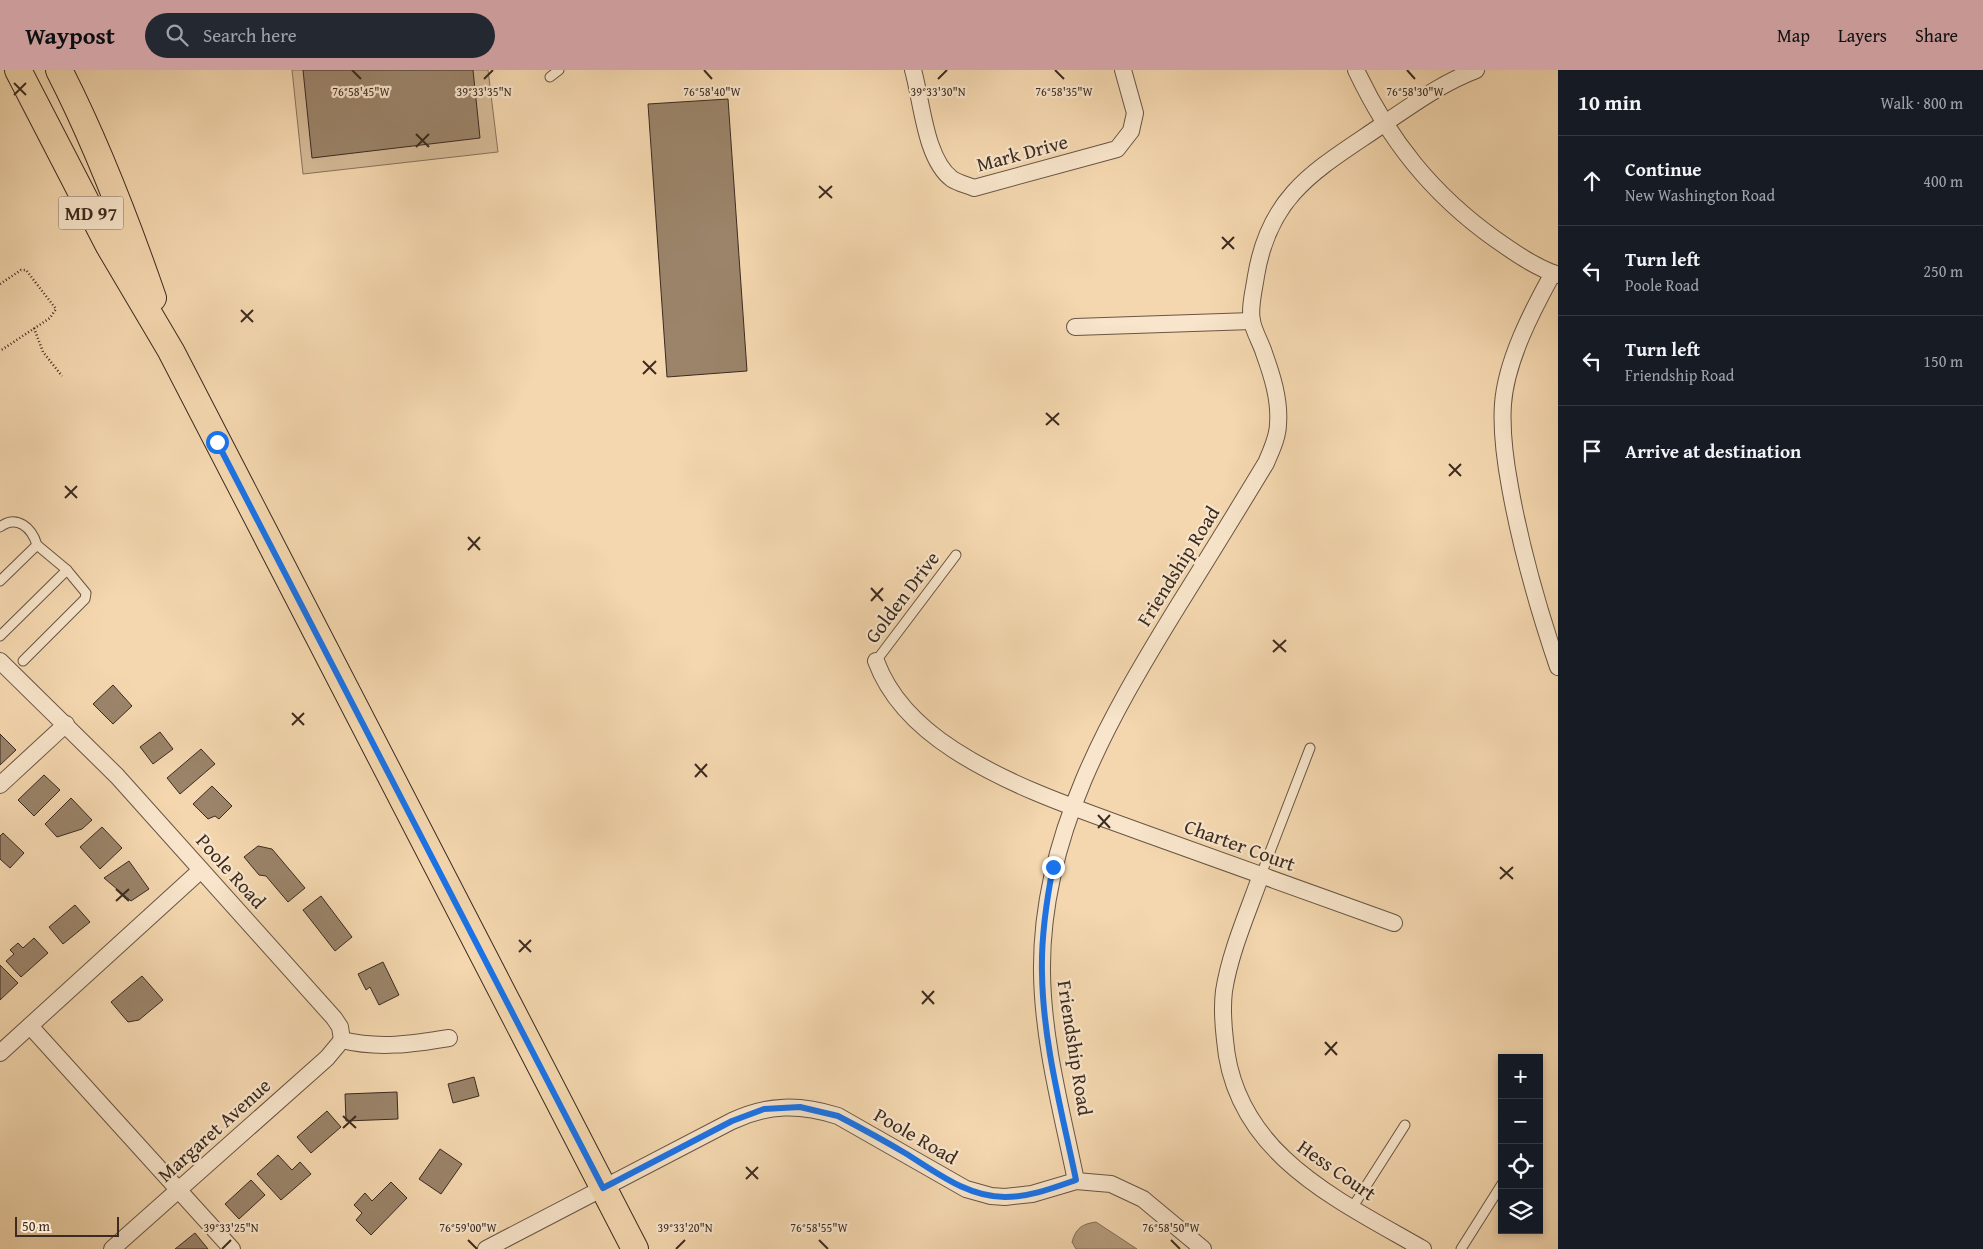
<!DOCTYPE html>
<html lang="en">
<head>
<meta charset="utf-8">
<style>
	:root { --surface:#171b24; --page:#242831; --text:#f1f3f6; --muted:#9ea1a6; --line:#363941; --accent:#c59692 }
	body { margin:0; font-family:"Gentium Book Plus",serif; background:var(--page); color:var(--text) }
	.controls { position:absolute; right:15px; bottom:15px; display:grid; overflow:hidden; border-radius:0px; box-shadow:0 2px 8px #0003 }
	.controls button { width:45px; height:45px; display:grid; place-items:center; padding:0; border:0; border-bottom:1px solid var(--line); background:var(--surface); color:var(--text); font:25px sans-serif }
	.scale { position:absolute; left:15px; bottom:12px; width:104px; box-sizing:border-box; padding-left:5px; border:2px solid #3b2b20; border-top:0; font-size:14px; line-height:18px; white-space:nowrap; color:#3b2b20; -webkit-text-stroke:4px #f8e5cb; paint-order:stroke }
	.stop { position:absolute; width:15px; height:15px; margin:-11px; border:4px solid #1a73e8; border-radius:50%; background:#fff }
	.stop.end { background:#1a73e8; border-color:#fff; box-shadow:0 1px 5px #0008 }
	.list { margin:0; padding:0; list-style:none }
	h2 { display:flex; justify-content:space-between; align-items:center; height:65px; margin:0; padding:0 20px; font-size:21px }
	h2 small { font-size:16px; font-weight:400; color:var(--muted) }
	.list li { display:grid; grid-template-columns:32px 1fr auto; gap:15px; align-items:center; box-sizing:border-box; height:90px; padding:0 20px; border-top:1px solid var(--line) }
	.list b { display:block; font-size:19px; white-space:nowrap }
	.list p { margin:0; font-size:16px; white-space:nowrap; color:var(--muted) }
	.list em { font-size:16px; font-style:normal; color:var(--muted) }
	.icon { flex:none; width:28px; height:28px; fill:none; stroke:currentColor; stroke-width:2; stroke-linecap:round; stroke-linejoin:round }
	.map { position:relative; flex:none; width:1558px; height:1179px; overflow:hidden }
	header { display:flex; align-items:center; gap:30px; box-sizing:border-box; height:70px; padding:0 25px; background:var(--accent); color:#111 }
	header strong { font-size:24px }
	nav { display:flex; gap:28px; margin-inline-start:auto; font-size:18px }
	.search { width:350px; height:45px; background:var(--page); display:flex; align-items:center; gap:12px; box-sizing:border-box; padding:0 18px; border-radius:28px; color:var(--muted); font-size:19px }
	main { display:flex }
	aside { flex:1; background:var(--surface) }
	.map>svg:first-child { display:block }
</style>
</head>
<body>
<header>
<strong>Waypost</strong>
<div class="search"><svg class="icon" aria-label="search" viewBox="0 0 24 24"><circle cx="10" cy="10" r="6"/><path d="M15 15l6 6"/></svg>Search here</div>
<nav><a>Map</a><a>Layers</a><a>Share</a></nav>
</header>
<main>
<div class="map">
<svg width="1558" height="1179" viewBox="0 0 1558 1179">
	<rect width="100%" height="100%" fill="#f4d7af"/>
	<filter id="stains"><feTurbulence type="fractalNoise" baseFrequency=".004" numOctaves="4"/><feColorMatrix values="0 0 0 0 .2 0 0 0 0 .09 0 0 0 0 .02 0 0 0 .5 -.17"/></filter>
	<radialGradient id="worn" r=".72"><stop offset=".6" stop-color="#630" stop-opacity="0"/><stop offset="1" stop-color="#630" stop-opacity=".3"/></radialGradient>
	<polygon fill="#d5ba97" stroke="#88725c" points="292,0 488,0 498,82 303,104"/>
	<path fill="#b59d7e" stroke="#846f58" d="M 1096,1152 L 1137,1179 L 1076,1179 L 1072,1172 C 1076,1158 1082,1154 1096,1152 Z"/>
	<g fill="#9b846a" stroke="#3b2b20">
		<polygon points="303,0 473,0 480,68 312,88"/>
		<polygon points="728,29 747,301 667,307 648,34"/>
		<polygon points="113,615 132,636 113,654 93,634"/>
		<polygon points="160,662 173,679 153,694 140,677"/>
		<polygon points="0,664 16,680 0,695"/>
		<polygon points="201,679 215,694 180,724 167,708"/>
		<polygon points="44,705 60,720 34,746 18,730"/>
		<polygon points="212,716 232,736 219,749 215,746 208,749 193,734"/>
		<polygon points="71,728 92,750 82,759 57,767 45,754"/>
		<polygon points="102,757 122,778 100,799 80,777"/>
		<polygon points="3,763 24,783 10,798 0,789 0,766"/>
		<polygon points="258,776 272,779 305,818 288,832 266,806 259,805 244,787"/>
		<polygon points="129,791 149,819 131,831 104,808"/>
		<polygon points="321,826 352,867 335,881 303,840"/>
		<polygon points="75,835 90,852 63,874 49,857"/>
		<polygon points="34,868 48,883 21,907 6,891 14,884 10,880 18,873 23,878"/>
		<polygon points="383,892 399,925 379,935 370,917 366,920 358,904"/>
		<polygon points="0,895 18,913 0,930"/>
		<polygon points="142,906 163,930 139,950 128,952 111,932"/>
		<polygon points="474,1007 479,1026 453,1033 448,1014"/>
		<polygon points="397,1022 398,1049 346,1051 345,1024"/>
		<polygon points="327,1041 341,1057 311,1083 297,1067"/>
		<polygon points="440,1079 462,1094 441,1124 419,1109"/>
		<polygon points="278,1085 292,1100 300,1092 311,1104 281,1130 257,1104"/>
		<polygon points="251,1110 265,1125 239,1149 225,1134"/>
		<polygon points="391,1112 407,1128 371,1165 356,1150 362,1143 354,1135 365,1123 372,1131"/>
		<polygon points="195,1163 208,1179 175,1179"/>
	</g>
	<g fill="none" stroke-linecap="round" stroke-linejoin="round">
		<g stroke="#695644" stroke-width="11">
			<g id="service">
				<polyline points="550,7 559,0"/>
				<path d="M 0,457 C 17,444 32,458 37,475 L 0,511"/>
				<polyline points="0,566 67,500 37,475"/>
				<polyline points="23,591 85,529 86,523 67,500"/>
				<polyline points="876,591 956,485"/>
				<polyline points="1261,805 1310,678"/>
				<polyline points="1352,1138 1405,1055"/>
				<polyline points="1461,1179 1502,1114"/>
			</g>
		</g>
		<g stroke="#695644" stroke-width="18">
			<g id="minor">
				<path d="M 913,0 C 922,31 925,89 952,109 C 958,113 967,115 974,118 L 1117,79 L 1131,61 L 1135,43 L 1123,0"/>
				<path d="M 1356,0 C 1389,70 1432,124 1495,169 C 1515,183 1535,197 1558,205"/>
				<path d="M 1553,203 C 1532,241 1506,291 1503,334 C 1501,362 1505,390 1510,417 C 1521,479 1538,538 1558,597"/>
				<polyline points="1075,257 1252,251"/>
				<polyline points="0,591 117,706 334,948 340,957 342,970"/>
				<path d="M 876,591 C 890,629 920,658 954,680 C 1011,717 1078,739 1141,762 C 1225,792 1309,823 1394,853"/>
				<polyline points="0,715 66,654"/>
				<path d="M 1261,805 C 1248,842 1230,882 1224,921 C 1222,937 1223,953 1225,970 C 1234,1083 1336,1129 1423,1179"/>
				<polyline points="30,956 232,1179"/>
				<path d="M 342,970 C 378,979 413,974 449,968"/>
				<polyline points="0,983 201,800"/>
				<path d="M 1076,1111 C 1062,1042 1043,973 1042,903 C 1040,767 1109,648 1178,536 C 1208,488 1237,441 1266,393 C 1271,381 1278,367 1278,354 C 1280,330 1272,305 1264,283 C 1261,273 1254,262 1252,251 C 1249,238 1254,220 1256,206 C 1270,121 1320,98 1385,53 C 1415,33 1442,13 1476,0"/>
				<polyline points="112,1179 327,988 342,970"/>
				<path d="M 486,1179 L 732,1051 C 768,1034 800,1034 838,1046 L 966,1119 L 991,1126 L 1005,1127 L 1032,1124 L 1076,1111 L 1111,1114 L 1143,1129 L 1203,1179"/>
			</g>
		</g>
		<g stroke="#3b2b20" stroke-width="28">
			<g id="primary">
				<polyline points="18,0 109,176 171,281 635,1179"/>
				<path d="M 59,0 C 97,74 126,150 153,228"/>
			</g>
		</g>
		<g stroke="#3b2b20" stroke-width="2.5" stroke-dasharray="1 2.5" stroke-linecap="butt">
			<polyline points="0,214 21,200 26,200 56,239 50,248 0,281"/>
			<polyline points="34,258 43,282 62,306"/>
		</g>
		<use href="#service" stroke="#f8e5cb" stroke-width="9"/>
		<use href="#minor" stroke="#f8e5cb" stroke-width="16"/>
		<use href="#primary" stroke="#f4d7af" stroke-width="26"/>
	</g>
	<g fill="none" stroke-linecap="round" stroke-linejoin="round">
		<path stroke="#1a73e8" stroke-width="6" d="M 217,372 L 603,1118 L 732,1051 L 764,1039 L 800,1037 L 838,1046 C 861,1058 883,1070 905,1083 C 936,1102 967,1127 1005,1127 C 1030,1127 1053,1118 1076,1110 C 1062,1042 1043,973 1042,903 C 1041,867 1046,833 1053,797"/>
	</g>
	<path fill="none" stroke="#3b2b20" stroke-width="2" d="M 352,0 L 361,9M 704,0 L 712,9M 1055,0 L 1064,9M 1407,0 L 1415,9M 484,9 L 493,0M 938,9 L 947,0M 14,13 L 26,25M 14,25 L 26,13M 416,64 L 429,77M 416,77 L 429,64M 819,116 L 832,128M 819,128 L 832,116M 1222,167 L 1234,179M 1222,179 L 1234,167M 241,240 L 253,252M 241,252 L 253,240M 643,291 L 656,304M 643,304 L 656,291M 1046,343 L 1059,355M 1046,355 L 1059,343M 1449,394 L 1461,406M 1449,406 L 1461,394M 65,416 L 77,428M 65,428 L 77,416M 468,467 L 480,480M 468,480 L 480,467M 871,518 L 883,531M 871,531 L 883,518M 1273,570 L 1286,582M 1273,582 L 1286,570M 292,643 L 304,655M 292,655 L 304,643M 695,694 L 707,707M 695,707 L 707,694M 1098,745 L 1110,758M 1098,758 L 1110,745M 1500,797 L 1513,809M 1500,809 L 1513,797M 116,819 L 129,831M 116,831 L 129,819M 519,870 L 531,882M 519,882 L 531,870M 922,921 L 934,934M 922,934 L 934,921M 1325,972 L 1337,985M 1325,985 L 1337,972M 343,1046 L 356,1058M 343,1058 L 356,1046M 746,1097 L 758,1109M 746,1109 L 758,1097M 468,1170 L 477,1179M 819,1170 L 828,1179M 1171,1170 L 1180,1179M 222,1179 L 231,1170M 676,1179 L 685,1170"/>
	<g text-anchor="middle" stroke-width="4.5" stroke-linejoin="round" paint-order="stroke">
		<rect fill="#f8e5cb" stroke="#746353" stroke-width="1" x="58.5" y="126.5" width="65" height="33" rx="4"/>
		<g font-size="19" font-weight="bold" fill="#3b2b20">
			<text x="91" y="150">MD 97</text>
		</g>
		<g font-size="20" fill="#3b2b20" stroke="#f8e5cb">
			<text transform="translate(1022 83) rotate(-15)" y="7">Mark Drive</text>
			<text transform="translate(1178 496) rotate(-58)" y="7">Friendship Road</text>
			<text transform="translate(902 527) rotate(-53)" y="7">Golden Drive</text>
			<text transform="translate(1240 775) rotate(20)" y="7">Charter Court</text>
			<text transform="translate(231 801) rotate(48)" y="7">Poole Road</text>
			<text transform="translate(1075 978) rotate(81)" y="7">Friendship Road</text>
			<text transform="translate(214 1060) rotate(-42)" y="7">Margaret Avenue</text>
			<text transform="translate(916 1066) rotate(30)" y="7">Poole Road</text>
			<text transform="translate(1337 1100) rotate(35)" y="7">Hess Court</text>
		</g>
	</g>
	<g font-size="12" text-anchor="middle" fill="#3b2b20" stroke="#f8e5cb" stroke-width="4.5" stroke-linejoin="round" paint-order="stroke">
		<text x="361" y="26">76°58'45"W</text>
		<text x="712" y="26">76°58'40"W</text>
		<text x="1064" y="26">76°58'35"W</text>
		<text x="1415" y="26">76°58'30"W</text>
		<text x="484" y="26">39°33'35"N</text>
		<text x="938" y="26">39°33'30"N</text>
		<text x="231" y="1162">39°33'25"N</text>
		<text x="685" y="1162">39°33'20"N</text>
		<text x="468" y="1162">76°59'00"W</text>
		<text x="819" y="1162">76°58'55"W</text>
		<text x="1171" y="1162">76°58'50"W</text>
	</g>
	<rect width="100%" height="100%" filter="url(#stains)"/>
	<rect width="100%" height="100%" fill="url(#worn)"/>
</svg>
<div class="controls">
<button>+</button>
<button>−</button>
<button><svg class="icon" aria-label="locate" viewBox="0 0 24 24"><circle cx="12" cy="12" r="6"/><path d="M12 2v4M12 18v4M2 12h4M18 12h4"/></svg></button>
<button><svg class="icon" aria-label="layers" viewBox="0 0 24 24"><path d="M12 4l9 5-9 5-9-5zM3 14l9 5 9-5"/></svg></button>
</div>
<div class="scale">50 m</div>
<div class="stop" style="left:217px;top:372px"></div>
<div class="stop end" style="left:1053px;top:797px"></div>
</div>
<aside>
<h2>10 min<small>Walk · 800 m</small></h2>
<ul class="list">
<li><svg class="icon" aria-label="ahead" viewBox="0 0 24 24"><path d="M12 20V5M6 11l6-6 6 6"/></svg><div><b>Continue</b><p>New Washington Road</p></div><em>400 m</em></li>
<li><svg class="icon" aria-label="left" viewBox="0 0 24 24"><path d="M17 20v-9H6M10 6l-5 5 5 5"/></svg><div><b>Turn left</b><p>Poole Road</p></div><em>250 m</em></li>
<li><svg class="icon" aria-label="left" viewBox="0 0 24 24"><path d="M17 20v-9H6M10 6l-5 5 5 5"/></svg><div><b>Turn left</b><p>Friendship Road</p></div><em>150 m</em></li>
<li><svg class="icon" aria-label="arrive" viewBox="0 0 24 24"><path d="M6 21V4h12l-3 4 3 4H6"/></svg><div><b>Arrive at destination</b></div></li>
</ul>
</aside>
</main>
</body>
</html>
